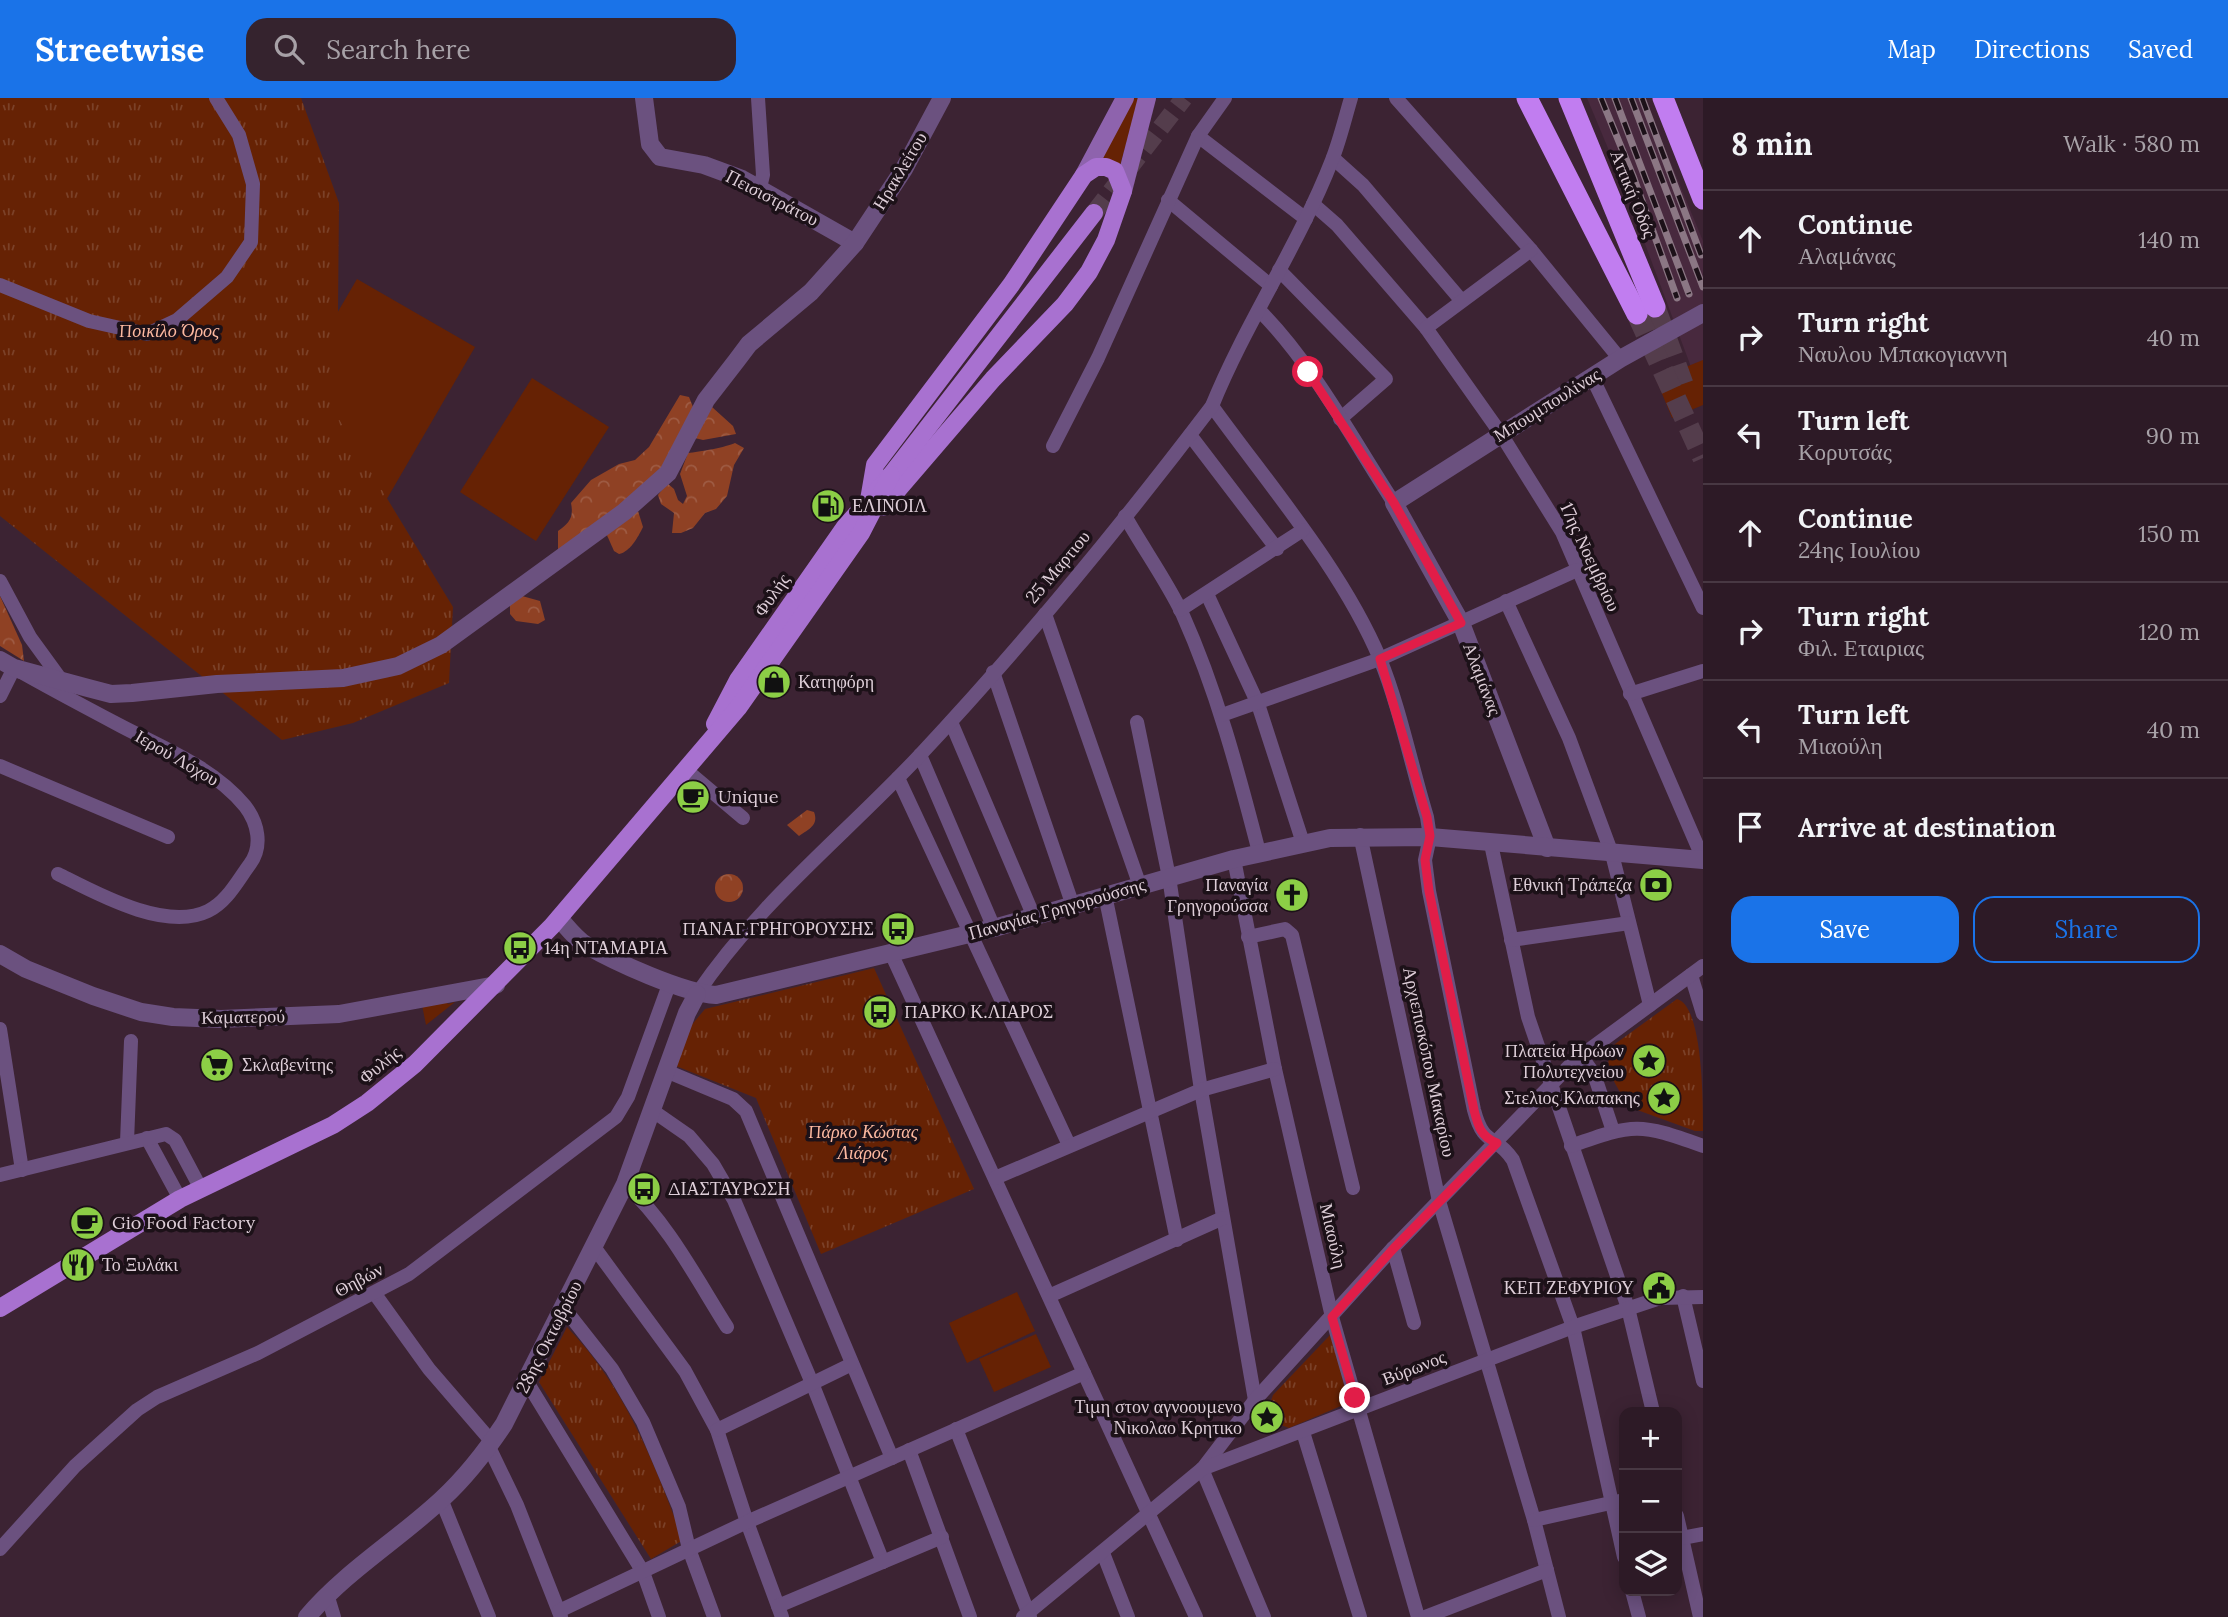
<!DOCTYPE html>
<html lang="en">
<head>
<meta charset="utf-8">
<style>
	:root { --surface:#2d1a26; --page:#35232e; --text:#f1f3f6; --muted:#a7a1a7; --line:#483843; --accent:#1a73e8 }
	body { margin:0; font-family:Lora,serif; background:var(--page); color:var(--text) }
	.controls { position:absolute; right:21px; bottom:21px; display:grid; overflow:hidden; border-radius:14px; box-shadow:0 4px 18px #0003 }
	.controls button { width:63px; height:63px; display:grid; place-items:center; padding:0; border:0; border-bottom:2px solid var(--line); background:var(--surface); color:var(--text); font:35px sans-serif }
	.stop { position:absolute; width:21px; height:21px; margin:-16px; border:5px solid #e11d48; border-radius:50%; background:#fff }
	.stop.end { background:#e11d48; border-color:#fff; box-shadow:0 2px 7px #0008 }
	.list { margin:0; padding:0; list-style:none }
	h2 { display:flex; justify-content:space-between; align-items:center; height:91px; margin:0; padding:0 28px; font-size:30px }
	h2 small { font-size:23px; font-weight:400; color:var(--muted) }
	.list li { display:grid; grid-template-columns:46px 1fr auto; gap:21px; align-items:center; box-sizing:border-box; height:98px; padding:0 28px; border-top:2px solid var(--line) }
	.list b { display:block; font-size:26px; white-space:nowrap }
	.list p { margin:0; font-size:23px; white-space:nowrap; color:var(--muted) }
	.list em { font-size:23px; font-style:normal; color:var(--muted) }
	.actions { display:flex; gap:14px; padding:21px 28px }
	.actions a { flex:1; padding:16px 0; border:2px solid var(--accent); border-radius:21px; text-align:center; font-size:24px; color:var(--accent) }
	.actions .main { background:var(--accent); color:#fff }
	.icon { flex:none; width:38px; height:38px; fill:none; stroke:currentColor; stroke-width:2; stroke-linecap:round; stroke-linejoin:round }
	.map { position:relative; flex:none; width:1703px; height:1519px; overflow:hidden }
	header { display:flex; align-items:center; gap:42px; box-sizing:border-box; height:98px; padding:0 35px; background:var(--accent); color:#fff }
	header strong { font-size:33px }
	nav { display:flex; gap:38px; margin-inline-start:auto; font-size:24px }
	.search { width:490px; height:63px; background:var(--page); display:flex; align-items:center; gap:18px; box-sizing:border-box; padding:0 24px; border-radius:21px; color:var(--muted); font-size:26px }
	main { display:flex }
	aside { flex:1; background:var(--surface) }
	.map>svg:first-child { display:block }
</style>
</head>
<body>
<header>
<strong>Streetwise</strong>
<div class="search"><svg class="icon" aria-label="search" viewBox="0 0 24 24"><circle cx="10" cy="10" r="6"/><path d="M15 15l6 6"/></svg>Search here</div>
<nav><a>Map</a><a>Directions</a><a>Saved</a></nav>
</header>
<main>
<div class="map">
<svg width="1703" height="1519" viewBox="0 0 1703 1519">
	<defs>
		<pattern id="forest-crowns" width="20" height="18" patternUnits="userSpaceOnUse" patternTransform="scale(1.75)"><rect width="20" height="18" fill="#8f4124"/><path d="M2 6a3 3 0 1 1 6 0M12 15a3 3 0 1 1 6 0" fill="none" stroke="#9e5b43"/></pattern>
		<pattern id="park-tufts" width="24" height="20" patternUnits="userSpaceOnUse" patternTransform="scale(1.75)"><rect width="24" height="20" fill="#662204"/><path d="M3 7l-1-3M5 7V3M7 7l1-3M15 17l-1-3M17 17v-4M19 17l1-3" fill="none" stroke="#7b4128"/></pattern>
	</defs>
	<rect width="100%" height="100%" fill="#3c2333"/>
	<polygon fill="#48293e" points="1587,0 1644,0 1703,143 1703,301 1620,79"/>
	<g fill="#662204">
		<polygon points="1132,0 1139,0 1119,71 1097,62"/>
		<polygon points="357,181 475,249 370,430 252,361"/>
		<polygon points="1703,262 1703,307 1672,320 1656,281"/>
		<polygon points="532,280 609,329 536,443 460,394"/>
		<polygon points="446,903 448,906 455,904 426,927 422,907"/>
		<polygon points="1017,1194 1035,1233 967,1265 949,1225"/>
		<polygon points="1036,1236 1051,1269 994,1294 979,1261"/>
	</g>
	<g fill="url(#forest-crowns)">
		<path d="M 680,297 L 689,299 L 693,309 L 661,376 L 558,454 L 558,433 C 569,425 574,420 571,405 L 591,382 L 619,366 L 635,362 L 649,349 Z"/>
		<polygon points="712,309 733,328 736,336 703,342 695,340"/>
		<path d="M 735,345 L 744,350 L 734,367 L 727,398 L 716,411 L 705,415 L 693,430 L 681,435 L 672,435 L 674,415 L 661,406 L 658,397 L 667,385 L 674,391 L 678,402 L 683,406 L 687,398 L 680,376 L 688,355 C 699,354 727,349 735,345 Z"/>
		<path d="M 638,413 L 643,429 C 638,439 630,454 619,456 L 614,453 L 606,435 Z"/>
		<polygon points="0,498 22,547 24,563 0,548"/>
		<polygon points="522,498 540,503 545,522 538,526 516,523 510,516 510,507"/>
		<path d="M 807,712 L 814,714 C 819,727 809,731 799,738 L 787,727 Z"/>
		<circle cx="729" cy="790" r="14"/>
	</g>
	<g fill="url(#park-tufts)">
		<polygon points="0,0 301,0 339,105 337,318 453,509 449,585 353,625 282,642 0,418"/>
		<polygon points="874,870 974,1091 821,1156 756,1000 676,968 685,935 705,911"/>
		<path d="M 1677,901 C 1703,908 1703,1003 1703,1033 L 1695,1033 L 1629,1009 C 1618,988 1598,968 1615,946 Z"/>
		<path d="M 567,1229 C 626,1290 654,1365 683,1442 L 651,1461 L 539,1284 Z"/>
		<polygon points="1332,1235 1348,1305 1289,1330 1273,1324 1268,1311 1273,1297"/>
	</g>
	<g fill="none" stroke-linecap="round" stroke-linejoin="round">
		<polyline stroke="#543d4c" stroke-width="18" stroke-dasharray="18 9" stroke-linecap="butt" points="1094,115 1184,0"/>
		<g stroke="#543d4c" stroke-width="21" stroke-dasharray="21 10" stroke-linecap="butt">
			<polyline points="1655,209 1683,286"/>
			<polyline points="1637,216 1703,360"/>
		</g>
		<g stroke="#6b517f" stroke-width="14">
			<polyline points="758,0 763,77 760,90"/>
			<polyline points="1396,0 1531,152 1620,261"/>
			<polyline points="1198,38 1306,121"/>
			<polyline points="1333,60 1363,87 1461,202"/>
			<polyline points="1168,102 1271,188"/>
			<polyline points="1313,106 1337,127 1426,230 1501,336 1562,434 1703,761"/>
			<polyline points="1279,172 1386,281 1340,321"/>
			<polyline points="0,187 89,223 147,236 177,222 227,179 251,144 253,86 239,37 216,0"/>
			<path d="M 1259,212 C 1312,265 1353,342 1394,405"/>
			<polyline points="1426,230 1531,152"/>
			<polyline points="1592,279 1703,510"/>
			<path d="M 1212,308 C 1269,387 1342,471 1380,561 C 1399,607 1412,670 1427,719 L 1430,739 L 1425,762 L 1429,793 L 1474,1012 C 1484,1050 1495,1035 1513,1062 L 1573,1229 L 1624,1459"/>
			<polyline points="1190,337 1277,451"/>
			<polyline points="1053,348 1098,260 1198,38 1225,0"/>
			<path d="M 1125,418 C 1143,450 1166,482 1182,515 C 1217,593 1238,673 1259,754"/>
			<polyline points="0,483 30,539 62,583"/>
			<polyline points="1207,496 1258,606 1303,745"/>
			<polyline points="1506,503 1569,640 1612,756 1650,907"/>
			<polyline points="1180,512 1303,432"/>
			<polyline points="1045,516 1140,788"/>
			<polyline points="993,574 1073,808"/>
			<polyline points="1630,596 1703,573"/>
			<path d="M 0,598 L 14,570 C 49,590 85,609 121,628 C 163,650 214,670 245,708 C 258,725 263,748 250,766 C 238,782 227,804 208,813 C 165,834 96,795 58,776"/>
			<polyline points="1222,617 1380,561 1577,472"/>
			<polyline points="951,624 1034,819"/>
			<polyline points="1137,624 1169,779 1201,992 1255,1302"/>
			<polyline points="920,657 994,830"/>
			<polyline points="0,668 168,739"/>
			<polyline points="685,671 743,720"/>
			<polyline points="898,680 1069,1047"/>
			<polyline points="1360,737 1439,1103 1534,1422 1559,1519"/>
			<polyline points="1491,746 1528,919 1628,1210 1653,1314"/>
			<polyline points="1234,761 1275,971 1332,1219 1418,1519"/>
			<polyline points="1105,797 1177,1142"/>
			<polyline points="1248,839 1285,831 1292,837 1353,1090"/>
			<polyline points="1511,842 1629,825"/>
			<polyline points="891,855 1196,1519"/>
			<polyline points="1691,877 1703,916"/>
			<path d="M 697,896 C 759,804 845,737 920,657 C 1023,547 1120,429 1212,308 C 1246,224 1299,147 1332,62 C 1340,42 1345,20 1351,0"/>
			<polyline points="0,931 22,1072"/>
			<polyline points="1581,958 1594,976 1613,1033"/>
			<polyline points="666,973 733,1001 746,1013 892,1360"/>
			<polyline points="653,1013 689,1038 713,1066 734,1102 812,1285 883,1464"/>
			<polyline points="147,1040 180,1101"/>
			<polyline points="127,1044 131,943"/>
			<path d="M 1571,1048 C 1635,1025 1639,1025 1703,1048"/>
			<polyline points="0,1077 166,1036 175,1042 201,1091"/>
			<polyline points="995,1080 1201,992 1275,971"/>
			<path d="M 625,1086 C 668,1125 696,1180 727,1229"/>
			<polyline points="594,1149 685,1273 717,1332 747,1424 782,1519"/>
			<polyline points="1393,1150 1414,1225"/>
			<polyline points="375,1196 429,1271 492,1344"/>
			<polyline points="1049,1198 1223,1120"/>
			<polyline points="1683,1198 1703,1283"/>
			<polyline points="564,1210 612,1271 643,1324 679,1409 689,1451 714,1519"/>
			<polyline points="527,1284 643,1474 659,1519"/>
			<polyline points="956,1331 1030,1519"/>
			<polyline points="717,1332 852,1266"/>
			<polyline points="1303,1334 1360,1519"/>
			<polyline points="489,1349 517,1407 561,1519"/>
			<polyline points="909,1352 970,1519"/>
			<polyline points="1203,1370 1255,1302 1393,1150 1574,963 1703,868"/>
			<polyline points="1202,1371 1264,1519"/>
			<polyline points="441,1401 489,1519"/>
			<polyline points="1677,1418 1700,1519"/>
			<polyline points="1534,1422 1624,1402"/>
			<polyline points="1682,1440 1703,1436"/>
			<polyline points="0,1451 75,1368 137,1312 157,1299 258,1255 409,1176 616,1019 628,999 670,884"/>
			<polyline points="1103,1455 1128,1519"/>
			<polyline points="1632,1493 1639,1519"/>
			<polyline points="327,1496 334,1519"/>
			<polyline points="778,1508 942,1439"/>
			<polyline points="559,1513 747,1424 1084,1275"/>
			<polyline points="1023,1519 1202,1371 1573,1229 1660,1200 1703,1199"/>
			<polyline points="1425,1519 1547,1472"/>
		</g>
		<g stroke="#6b517f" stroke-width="18">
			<polyline points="644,0 650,46 660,59 704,67 742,81 855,145"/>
			<polyline points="0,562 14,570 88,590 111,596 132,595 217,586 343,580 398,568 441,547 624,414 668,375 706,302 737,262 749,246 811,194 855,145 904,71 942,0"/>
			<polyline points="1547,750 1461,525 1394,405 1620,261 1703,215"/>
			<path d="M 559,820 C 567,829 576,841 586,847 C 615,864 683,895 716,897 L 994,830 L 1234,761 L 1330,740 L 1430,739 L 1703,762"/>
			<polyline points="0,856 26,871 93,898 141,914 173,919 221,921 339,916 496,887"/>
			<path d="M 307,1519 C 346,1473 398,1442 442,1401 C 466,1379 486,1353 504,1326 L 625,1086 L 687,915 L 697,896"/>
		</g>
		<g stroke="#8e63ad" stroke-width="18">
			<polyline points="1084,77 1125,0"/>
			<polyline points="1123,93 1147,0"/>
		</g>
		<g stroke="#a871d0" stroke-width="18">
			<polyline points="869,402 875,367 1011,187 1084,77 1096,69 1106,69 1115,73 1123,93 1106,142 1089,174 1065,206 993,281 883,409"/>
			<polyline points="715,626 738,582 845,429 891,377 1094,115"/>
			<polyline points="0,1210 180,1101 333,1027 367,1005 415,966 552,828 738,610 861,435 891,377"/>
		</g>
		<g stroke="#c17df0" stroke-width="21">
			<polyline points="1527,0 1637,216"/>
			<polyline points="1569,0 1655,209"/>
			<polyline points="1663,0 1703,101"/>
		</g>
		<g stroke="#8b7784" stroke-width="7">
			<g id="rail">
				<polyline points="1601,0 1633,78 1677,200"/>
				<polyline points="1615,0 1689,196"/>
				<polyline points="1631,0 1703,189"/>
				<polyline points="1642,0 1701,157"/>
			</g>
		</g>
		<use href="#rail" stroke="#1c1118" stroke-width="4.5" stroke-dasharray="13" stroke-linecap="butt"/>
	</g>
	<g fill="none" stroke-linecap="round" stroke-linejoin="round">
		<path stroke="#e11d48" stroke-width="9" d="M 1308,274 L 1394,405 L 1461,525 L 1380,561 L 1427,719 L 1430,738 L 1425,762 L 1429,793 L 1474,1012 C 1478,1028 1481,1039 1497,1045 L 1394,1150 L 1332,1219 L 1355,1300"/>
	</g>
	<defs>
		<g id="fuel-disc" transform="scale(1.75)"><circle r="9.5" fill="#8cce46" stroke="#1c1118"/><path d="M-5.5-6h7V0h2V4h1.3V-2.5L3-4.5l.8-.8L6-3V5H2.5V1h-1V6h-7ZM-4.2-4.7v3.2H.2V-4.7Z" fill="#111"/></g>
		<g id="shop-disc" transform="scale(1.75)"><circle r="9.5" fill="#8cce46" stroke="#1c1118"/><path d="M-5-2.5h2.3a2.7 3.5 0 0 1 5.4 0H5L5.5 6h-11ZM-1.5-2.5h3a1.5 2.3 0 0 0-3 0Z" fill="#111"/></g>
		<g id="cafe-disc" transform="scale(1.75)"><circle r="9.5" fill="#8cce46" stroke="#1c1118"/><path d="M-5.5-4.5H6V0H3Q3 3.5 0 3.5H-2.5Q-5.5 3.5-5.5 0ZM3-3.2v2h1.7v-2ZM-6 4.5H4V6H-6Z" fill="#111"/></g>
		<g id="bank-disc" transform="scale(1.75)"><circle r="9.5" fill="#8cce46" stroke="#1c1118"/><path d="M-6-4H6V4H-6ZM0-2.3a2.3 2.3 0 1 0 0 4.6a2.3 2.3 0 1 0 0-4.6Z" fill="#111"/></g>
		<g id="church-disc" transform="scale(1.75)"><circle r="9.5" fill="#8cce46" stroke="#1c1118"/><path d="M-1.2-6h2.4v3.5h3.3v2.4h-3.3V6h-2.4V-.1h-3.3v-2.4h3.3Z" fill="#111"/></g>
		<g id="bus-disc" transform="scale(1.75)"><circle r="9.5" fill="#8cce46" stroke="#1c1118"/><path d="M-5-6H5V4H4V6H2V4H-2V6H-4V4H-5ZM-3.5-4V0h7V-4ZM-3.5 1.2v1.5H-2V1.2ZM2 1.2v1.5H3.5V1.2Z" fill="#111"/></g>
		<g id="sight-disc" transform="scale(1.75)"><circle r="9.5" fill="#8cce46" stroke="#1c1118"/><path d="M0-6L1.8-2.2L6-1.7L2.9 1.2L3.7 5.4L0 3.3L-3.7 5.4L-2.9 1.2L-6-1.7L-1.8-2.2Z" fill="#111"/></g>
		<g id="supermarket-disc" transform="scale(1.75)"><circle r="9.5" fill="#8cce46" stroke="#1c1118"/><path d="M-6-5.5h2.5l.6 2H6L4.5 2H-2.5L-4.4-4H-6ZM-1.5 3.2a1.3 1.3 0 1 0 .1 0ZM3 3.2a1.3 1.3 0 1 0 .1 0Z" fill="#111"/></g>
		<g id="restaurant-disc" transform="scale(1.75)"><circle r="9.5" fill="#8cce46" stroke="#1c1118"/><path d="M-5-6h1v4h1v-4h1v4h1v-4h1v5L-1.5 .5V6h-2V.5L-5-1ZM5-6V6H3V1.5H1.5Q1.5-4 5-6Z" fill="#111"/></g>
		<g id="civic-disc" transform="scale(1.75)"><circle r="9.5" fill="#8cce46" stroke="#1c1118"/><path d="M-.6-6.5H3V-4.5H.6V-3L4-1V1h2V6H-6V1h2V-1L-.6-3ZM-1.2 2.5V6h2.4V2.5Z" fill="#111"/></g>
	</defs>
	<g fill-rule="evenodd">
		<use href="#fuel-disc" x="828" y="408"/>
		<use href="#shop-disc" x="774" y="584"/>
		<use href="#cafe-disc" x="693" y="699"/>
		<use href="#bank-disc" x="1656" y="787"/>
		<use href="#church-disc" x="1292" y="797"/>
		<use href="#bus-disc" x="898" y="831"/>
		<use href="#bus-disc" x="520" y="850"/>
		<use href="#bus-disc" x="880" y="914"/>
		<use href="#sight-disc" x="1649" y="963"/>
		<use href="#supermarket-disc" x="217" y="967"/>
		<use href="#sight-disc" x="1664" y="1000"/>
		<use href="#bus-disc" x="644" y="1091"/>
		<use href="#cafe-disc" x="87" y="1125"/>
		<use href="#restaurant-disc" x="78" y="1167"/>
		<use href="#civic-disc" x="1659" y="1190"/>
		<use href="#sight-disc" x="1267" y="1319"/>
	</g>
	<g text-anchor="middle" stroke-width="7" stroke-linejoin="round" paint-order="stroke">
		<g font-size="18" fill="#deced8" stroke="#1c1118">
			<text transform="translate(900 73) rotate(-59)" y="6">Ηρακλείτου</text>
			<text transform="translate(1633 96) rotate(68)" y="6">Αττική Οδός</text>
			<text transform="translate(772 100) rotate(27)" y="6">Πεισιστράτου</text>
			<text transform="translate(1547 307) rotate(-32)" y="6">Μπουμπουλίνας</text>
			<text transform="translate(1590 459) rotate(65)" y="6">17ης Νοεμβρίου</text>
			<text transform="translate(1058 469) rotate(-50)" y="6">25 Μαρτιου</text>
			<text transform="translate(772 497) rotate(-55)" y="6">Φυλής</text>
			<text transform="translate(1482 581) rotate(69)" y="6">Αλαμάνας</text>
			<text transform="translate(177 660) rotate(30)" y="6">Ιερού Λόχου</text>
			<text transform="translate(1057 811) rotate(-16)" y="6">Παναγίας Γρηγορούσσης</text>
			<text transform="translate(243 919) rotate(-1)" y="6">Καματερού</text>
			<text transform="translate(1429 964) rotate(78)" y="6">Αρχιεπισκόπου Μακαρίου</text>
			<text transform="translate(380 967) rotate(-40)" y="6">Φυλής</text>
			<text transform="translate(1333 1138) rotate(77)" y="6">Μιαούλη</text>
			<text transform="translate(359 1182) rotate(-28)" y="6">Θηβών</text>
			<text transform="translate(549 1239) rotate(-63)" y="6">28ης Οκτωβρίου</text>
			<text transform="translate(1414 1270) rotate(-21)" y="6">Βύρωνος</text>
		</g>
		<g font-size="18" font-style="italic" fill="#fdb9a0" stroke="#1c1118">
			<text x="169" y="239">Ποικίλο Όρος</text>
			<text x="863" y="1040">Πάρκο Κώστας<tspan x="863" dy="21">Λιάρος</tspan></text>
		</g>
		<g font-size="18" fill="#deced8" stroke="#1c1118" text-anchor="start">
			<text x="852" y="414">ΕΛΙΝΟΙΛ</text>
			<text x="798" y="590">Κατηφόρη</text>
			<text x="718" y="705">Unique</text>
			<text x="1268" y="793" text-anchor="end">Παναγία<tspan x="1268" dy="21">Γρηγορούσσα</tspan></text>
			<text x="1632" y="793" text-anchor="end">Εθνική Τράπεζα</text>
			<text x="874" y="837" text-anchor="end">ΠΑΝΑΓ.ΓΡΗΓΟΡΟΥΣΗΣ</text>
			<text x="544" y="856">14η ΝΤΑΜΑΡΙΑ</text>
			<text x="904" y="920">ΠΑΡΚΟ Κ.ΛΙΑΡΟΣ</text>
			<text x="1624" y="959" text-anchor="end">Πλατεία Ηρώων<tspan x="1624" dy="21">Πολυτεχνείου</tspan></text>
			<text x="242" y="973">Σκλαβενίτης</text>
			<text x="1640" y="1006" text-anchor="end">Στελιος Κλαπακης</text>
			<text x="668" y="1097">ΔΙΑΣΤΑΥΡΩΣΗ</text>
			<text x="112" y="1131">Gio Food Factory</text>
			<text x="102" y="1173">Το Ξυλάκι</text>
			<text x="1634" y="1196" text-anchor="end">ΚΕΠ ΖΕΦΥΡΙΟΥ</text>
			<text x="1242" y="1315" text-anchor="end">Τιμη στον αγνοουμενο<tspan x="1242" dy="21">Νικολαο Κρητικο</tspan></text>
		</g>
	</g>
</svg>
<div class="controls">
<button>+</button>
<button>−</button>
<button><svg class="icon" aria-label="layers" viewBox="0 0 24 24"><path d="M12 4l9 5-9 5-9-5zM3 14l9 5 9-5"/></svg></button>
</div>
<div class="stop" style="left:1308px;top:274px"></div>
<div class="stop end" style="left:1355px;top:1300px"></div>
</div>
<aside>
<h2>8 min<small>Walk · 580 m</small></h2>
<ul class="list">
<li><svg class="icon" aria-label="ahead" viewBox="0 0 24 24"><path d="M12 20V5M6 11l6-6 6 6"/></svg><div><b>Continue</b><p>Αλαμάνας</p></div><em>140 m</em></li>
<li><svg class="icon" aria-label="right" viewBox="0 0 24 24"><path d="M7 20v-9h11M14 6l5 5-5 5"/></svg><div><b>Turn right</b><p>Ναυλου Μπακογιαννη</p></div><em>40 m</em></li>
<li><svg class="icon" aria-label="left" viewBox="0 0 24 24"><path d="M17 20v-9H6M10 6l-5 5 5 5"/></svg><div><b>Turn left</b><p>Κορυτσάς</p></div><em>90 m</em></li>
<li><svg class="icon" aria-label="ahead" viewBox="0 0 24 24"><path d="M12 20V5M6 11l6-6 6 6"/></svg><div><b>Continue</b><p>24ης Ιουλίου</p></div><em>150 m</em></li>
<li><svg class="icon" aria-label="right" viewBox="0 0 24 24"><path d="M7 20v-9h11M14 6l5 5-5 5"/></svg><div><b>Turn right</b><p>Φιλ. Εταιριας</p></div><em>120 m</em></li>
<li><svg class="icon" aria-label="left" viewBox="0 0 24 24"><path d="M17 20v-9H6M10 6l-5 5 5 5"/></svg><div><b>Turn left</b><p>Μιαούλη</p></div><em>40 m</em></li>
<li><svg class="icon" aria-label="arrive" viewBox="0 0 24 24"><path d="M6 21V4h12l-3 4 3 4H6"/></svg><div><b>Arrive at destination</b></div></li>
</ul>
<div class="actions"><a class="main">Save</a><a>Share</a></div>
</aside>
</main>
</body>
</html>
